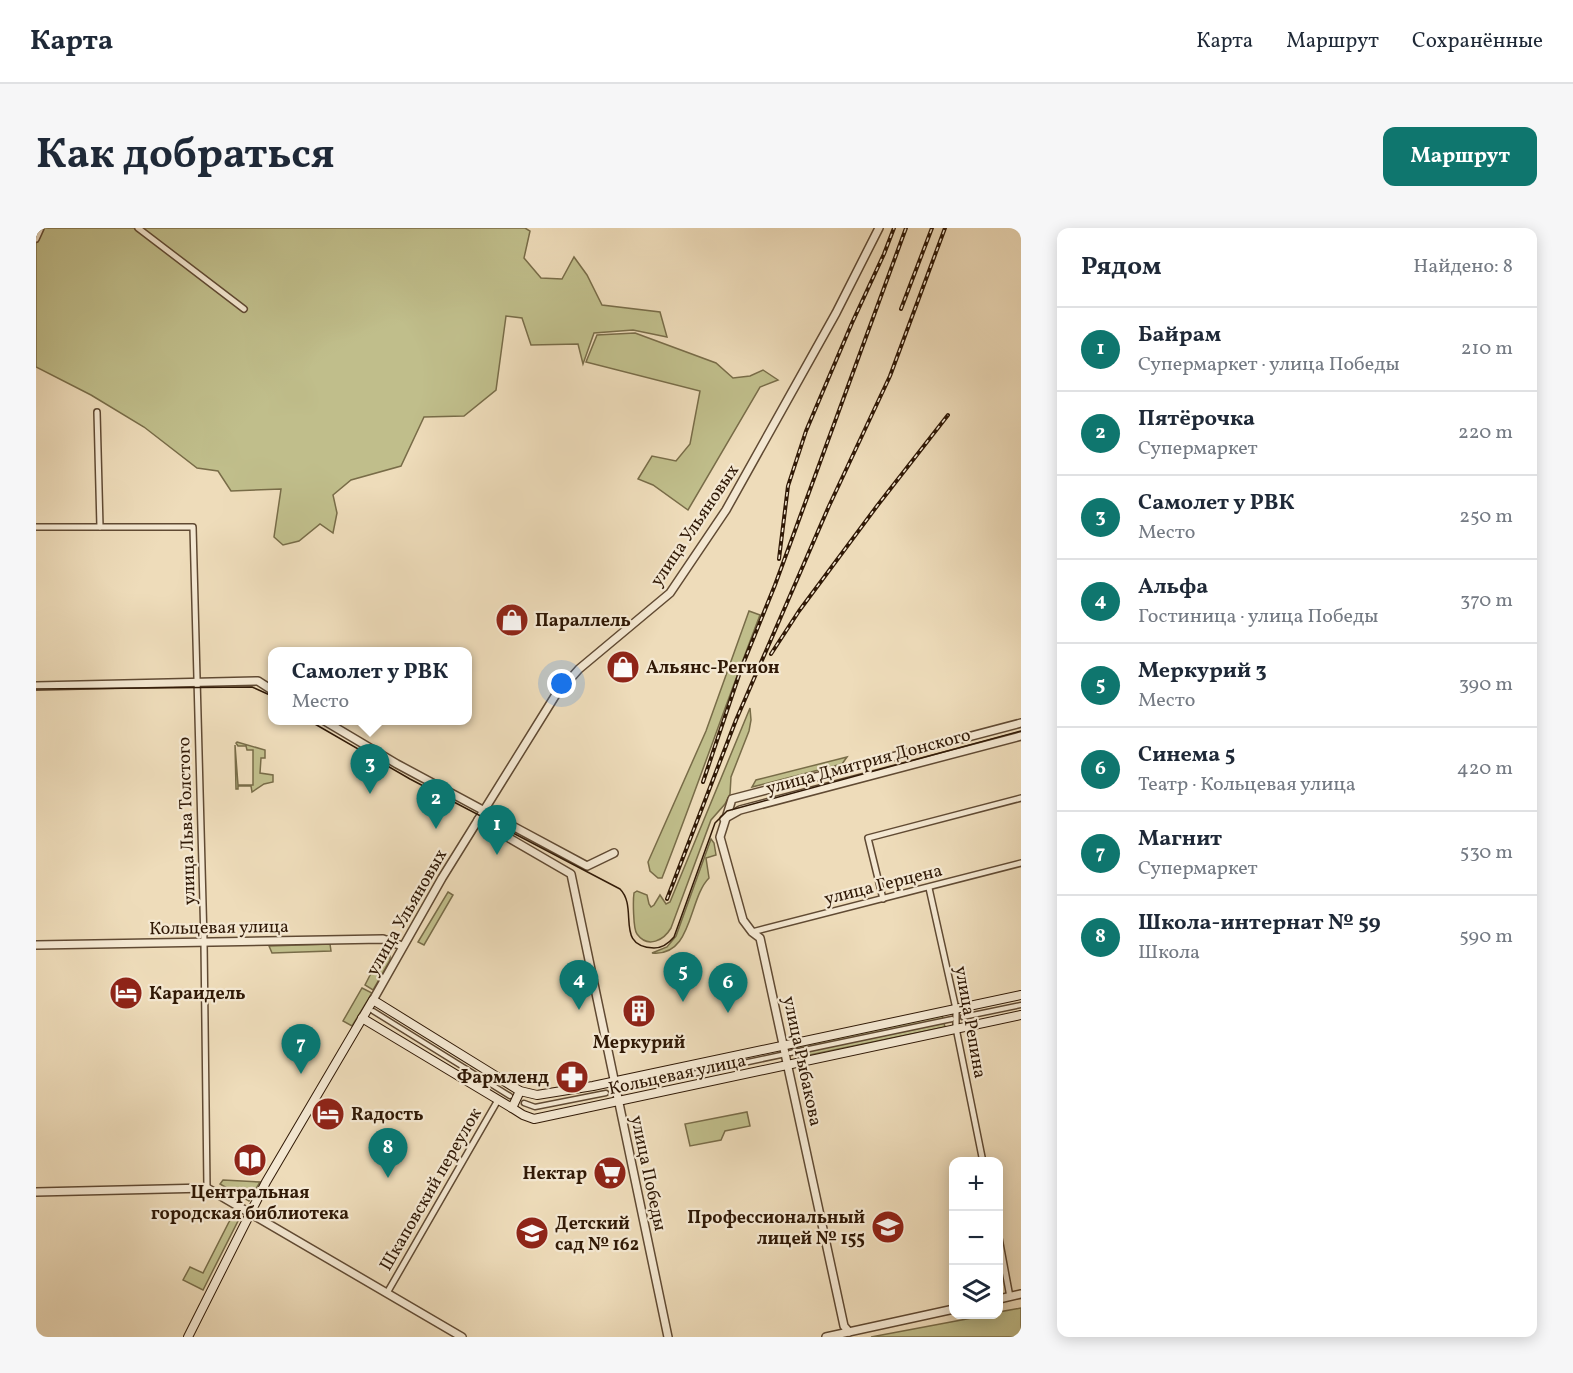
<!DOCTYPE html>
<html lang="ru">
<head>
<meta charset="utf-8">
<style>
	:root { --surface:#fff; --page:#f6f6f7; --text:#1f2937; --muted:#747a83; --line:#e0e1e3; --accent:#0f766e }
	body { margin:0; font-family:Vollkorn,serif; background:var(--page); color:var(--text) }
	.controls { position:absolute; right:18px; bottom:18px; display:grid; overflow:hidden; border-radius:12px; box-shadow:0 3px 15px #0003 }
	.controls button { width:54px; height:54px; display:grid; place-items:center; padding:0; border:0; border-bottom:2px solid var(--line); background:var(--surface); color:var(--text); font:30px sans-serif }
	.you { position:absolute; left:526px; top:456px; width:21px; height:21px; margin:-15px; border:4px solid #fff; border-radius:50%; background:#1a73e8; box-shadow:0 0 0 9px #1a73e833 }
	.badge { display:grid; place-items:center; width:39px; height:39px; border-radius:50%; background:var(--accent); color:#fff; font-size:20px; font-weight:700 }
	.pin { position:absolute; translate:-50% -50px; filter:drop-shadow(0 2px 3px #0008) }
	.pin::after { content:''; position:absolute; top:32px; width:21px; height:18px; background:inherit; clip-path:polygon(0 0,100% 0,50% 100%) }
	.popup { position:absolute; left:232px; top:419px; width:204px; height:78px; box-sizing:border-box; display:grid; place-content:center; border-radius:12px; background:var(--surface); filter:drop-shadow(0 2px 4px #0005); font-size:20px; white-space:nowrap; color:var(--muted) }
	.popup b { font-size:22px; color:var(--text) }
	.popup::after { content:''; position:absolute; left:50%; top:100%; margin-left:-12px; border:12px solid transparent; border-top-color:var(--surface) }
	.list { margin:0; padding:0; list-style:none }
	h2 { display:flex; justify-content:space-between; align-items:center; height:78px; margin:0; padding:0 24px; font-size:26px }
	h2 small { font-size:20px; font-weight:400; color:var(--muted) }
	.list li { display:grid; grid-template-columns:39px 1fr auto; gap:18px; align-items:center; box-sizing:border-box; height:84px; padding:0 24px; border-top:2px solid var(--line) }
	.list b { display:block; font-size:22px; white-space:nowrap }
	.list p { margin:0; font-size:20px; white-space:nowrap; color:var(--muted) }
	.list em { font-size:20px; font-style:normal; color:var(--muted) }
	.icon { flex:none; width:33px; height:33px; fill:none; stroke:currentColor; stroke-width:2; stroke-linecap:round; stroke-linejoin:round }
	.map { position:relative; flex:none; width:985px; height:1109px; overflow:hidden; border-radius:12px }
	header { display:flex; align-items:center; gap:36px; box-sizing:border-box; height:84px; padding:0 30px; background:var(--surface); border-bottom:2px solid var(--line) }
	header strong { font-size:28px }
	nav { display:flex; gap:33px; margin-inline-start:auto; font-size:21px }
	.intro { display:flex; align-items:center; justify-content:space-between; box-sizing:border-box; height:144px; padding:0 36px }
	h1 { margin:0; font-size:42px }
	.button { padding:15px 27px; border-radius:12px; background:var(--accent); color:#fff; font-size:21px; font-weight:700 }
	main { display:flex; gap:36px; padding:0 36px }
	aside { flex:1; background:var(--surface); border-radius:12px; box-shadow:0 3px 15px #0003 }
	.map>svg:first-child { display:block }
</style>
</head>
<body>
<header>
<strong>Карта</strong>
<nav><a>Карта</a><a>Маршрут</a><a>Сохранённые</a></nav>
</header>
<div class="intro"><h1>Как добраться</h1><a class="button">Маршрут</a></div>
<main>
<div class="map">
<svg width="985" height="1109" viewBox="0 0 985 1109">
	<rect width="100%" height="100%" fill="#eedcba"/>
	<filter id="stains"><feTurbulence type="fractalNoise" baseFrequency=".00333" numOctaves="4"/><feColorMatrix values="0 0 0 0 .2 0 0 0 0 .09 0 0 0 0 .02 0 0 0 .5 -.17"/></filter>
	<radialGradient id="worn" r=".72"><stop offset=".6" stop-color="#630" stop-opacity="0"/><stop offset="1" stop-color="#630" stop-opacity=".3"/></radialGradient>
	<g fill="#c0be8b" stroke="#786c48" stroke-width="1.5">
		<polygon points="0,0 489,0 494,3 488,30 505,50 526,51 538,29 551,47 566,77 624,84 631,109 597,102 558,105 547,136 542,116 495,117 486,90 470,88 460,162 428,188 388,189 365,238 315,252 297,267 301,285 297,305 284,296 263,313 247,317 238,309 245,261 195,263 182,243 161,240 108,199 55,167 0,139"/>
		<polygon points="599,105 680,135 697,150 714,148 727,142 742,152 724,159 652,282 617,257 602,251 616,228 640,233 654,216 664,163 550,134 561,107"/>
		<path d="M 713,383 L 724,387 C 690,475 660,563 626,650 L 622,650 L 614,643 L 612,634 L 670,503 Z"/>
		<path d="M 714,480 L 715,492 L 713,503 L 695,549 L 694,566 L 689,576 L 675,592 L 635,700 C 628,712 612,721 601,706 C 597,701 597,671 598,665 L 601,663 L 611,667 L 613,676 L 615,679 L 618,677 L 624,667 L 630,676 L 634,674 Z"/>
		<polygon points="201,514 229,522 229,530 225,530 224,545 237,547 237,554 228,556 216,564 215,558 202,558 202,561 200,561 199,517 202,557 217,557 217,522 211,522 210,518 202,518 200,515"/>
		<polygon points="811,529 806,536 716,559 720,552"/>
		<path d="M 675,611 L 678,615 L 680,627 L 670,630 L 673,650 C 652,671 657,729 616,725 L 631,719 L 640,708 Z"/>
		<polygon points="412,664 417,667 388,717 382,714"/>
		<polygon points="294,716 295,723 236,725 233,718"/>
		<polygon points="349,718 354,723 354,732 337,762 329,757"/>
		<polygon points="326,760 336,765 316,798 307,793"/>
		<polygon points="906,787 907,791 762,822 761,818"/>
		<polygon points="908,795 909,799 764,829 763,825"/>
		<polygon points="711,884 714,898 689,903 685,912 654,918 649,896"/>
		<polygon points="187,952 224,954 213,973 184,956"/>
		<polygon points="196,988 203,991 167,1062 147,1052 154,1039 167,1045"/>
		<polygon points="985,1080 985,1109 835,1109 952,1087 963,1086 963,1084"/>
	</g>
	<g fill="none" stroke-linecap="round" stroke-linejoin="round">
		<g stroke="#604a33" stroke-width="7">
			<g id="pedestrian">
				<polyline points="337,783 474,868"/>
				<polyline points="927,789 985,777"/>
				<polyline points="754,825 916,791"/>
				<polyline points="591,860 745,827"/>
				<polyline points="488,875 499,879 570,865"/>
			</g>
		</g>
		<g stroke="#604a33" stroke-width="8">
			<g id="minor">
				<polyline points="102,0 208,81"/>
				<polyline points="0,11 5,0"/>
				<polyline points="61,184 64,299"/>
				<polyline points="0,299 157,299 168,714 171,960"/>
				<polyline points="893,660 920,781 920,800 947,934"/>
				<polyline points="847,671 832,610 985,570"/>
				<polyline points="716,704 985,635"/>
				<polyline points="963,1010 974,1069"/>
				<polyline points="351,1065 462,872"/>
			</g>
		</g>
		<g stroke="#604a33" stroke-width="10">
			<g id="tertiary">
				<polyline points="0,458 222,453 236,462"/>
				<polyline points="287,492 361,536 551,638 578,625"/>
				<polyline points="688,591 704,582 985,508"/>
				<polyline points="442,592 535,646 632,1109"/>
				<polyline points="0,717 347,711 366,718"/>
				<polyline points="337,772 406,650 519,468 543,441 634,365 690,282 800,85 843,0"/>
				<polyline points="0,964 171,960 426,1109"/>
				<polyline points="963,1071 985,1066"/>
				<polyline points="813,1104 808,1098 724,710 716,704 707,692 684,609 696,571 985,495"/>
				<polyline points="790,1109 918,1081"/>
			</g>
		</g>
		<g stroke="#301906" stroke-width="10">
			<g id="secondary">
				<polyline points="326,790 476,880 487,887 498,891 985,787"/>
				<polyline points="476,880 484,863"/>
				<polyline points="152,1109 230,954 337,772 484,863 501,867 557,858 985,767"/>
			</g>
		</g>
		<use href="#pedestrian" stroke="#f4e8d2" stroke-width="4"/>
		<use href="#minor" stroke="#f4e8d2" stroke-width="5"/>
		<use href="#tertiary" stroke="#f4e8d2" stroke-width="7"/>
		<use href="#secondary" stroke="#f4e8d2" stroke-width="8"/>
		<g stroke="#301906" stroke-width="1.5">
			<polyline points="0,461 216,459 236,468"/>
			<path d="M 272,492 L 374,551 L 584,661 C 603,680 578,719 618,720 C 627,720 633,715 638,709 L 679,595 L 691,583 L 985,503"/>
		</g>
		<g stroke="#301906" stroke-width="4">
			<g id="rail">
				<polyline points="865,81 896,0"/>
				<polyline points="743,331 752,258 770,203 816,95 848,26 858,0"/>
				<polyline points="735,426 763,383 841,278 912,187"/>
				<polyline points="667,554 705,441 739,357 870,0"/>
				<polyline points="631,671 700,492 793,278 854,148 909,0"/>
			</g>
		</g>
		<use href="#rail" stroke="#f4e8d2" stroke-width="1.5" stroke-dasharray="4.5" stroke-linecap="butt"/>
	</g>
	<defs>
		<g id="shop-disc" transform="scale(1.725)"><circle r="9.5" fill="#8f2418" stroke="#f4e8d2"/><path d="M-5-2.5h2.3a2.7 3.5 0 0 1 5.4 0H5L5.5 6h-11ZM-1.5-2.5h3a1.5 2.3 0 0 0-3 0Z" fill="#fff"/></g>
		<g id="hotel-disc" transform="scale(1.725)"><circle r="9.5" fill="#8f2418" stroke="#f4e8d2"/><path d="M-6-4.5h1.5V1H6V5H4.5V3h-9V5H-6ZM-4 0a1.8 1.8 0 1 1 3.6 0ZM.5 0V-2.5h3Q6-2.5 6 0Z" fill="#fff"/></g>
		<g id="building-disc" transform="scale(1.725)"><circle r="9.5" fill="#8f2418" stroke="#f4e8d2"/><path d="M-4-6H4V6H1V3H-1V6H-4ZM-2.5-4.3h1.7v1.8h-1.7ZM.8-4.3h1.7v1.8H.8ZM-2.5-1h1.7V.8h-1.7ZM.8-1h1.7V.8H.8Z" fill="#fff"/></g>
		<g id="pharmacy-disc" transform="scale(1.725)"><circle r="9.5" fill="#8f2418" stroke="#f4e8d2"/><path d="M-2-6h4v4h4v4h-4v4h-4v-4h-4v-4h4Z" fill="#fff"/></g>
		<g id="library-disc" transform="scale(1.725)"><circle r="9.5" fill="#8f2418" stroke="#f4e8d2"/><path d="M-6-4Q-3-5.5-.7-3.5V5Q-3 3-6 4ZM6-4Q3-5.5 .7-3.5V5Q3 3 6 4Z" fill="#fff"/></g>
		<g id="supermarket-disc" transform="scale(1.725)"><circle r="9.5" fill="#8f2418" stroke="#f4e8d2"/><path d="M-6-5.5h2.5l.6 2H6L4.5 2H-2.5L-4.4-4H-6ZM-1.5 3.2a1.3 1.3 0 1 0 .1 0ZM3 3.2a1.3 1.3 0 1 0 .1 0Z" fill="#fff"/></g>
		<g id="university-disc" transform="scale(1.725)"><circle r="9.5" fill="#8f2418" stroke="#f4e8d2"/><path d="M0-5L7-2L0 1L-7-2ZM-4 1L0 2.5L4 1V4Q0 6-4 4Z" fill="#fff"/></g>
		<g id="school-disc" transform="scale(1.725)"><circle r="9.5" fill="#8f2418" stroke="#f4e8d2"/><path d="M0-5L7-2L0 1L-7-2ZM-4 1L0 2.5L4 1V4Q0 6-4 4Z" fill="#fff"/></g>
	</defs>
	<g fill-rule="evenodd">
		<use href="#shop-disc" x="476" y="392"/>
		<use href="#shop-disc" x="587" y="439"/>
		<use href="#hotel-disc" x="90" y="765"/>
		<use href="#building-disc" x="603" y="783"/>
		<use href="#pharmacy-disc" x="536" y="849"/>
		<use href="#hotel-disc" x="292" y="886"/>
		<use href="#library-disc" x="214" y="932"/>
		<use href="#supermarket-disc" x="574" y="945"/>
		<use href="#university-disc" x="852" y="999"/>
		<use href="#school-disc" x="496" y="1005"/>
	</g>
	<g text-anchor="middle" stroke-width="4.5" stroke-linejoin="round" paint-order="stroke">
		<g font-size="18" fill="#301906" stroke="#f4e8d2">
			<text transform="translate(658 297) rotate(-56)" y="6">улица Ульяновых</text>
			<text transform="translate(832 533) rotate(-15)" y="6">улица Дмитрия Донского</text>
			<text transform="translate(150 593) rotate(-92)" y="6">улица Льва Толстого</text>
			<text transform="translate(847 656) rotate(-14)" y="6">улица Герцена</text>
			<text transform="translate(370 684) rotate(-60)" y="6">улица Ульяновых</text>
			<text transform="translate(183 699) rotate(-1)" y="6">Кольцевая улица</text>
			<text transform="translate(935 794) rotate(80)" y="6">улица Репина</text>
			<text transform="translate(767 833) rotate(78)" y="6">улица Рыбакова</text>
			<text transform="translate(641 846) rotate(-12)" y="6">Кольцевая улица</text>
			<text transform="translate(613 945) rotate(78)" y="6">улица Победы</text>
			<text transform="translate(394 961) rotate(-60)" y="6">Шкаповский переулок</text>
		</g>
		<g font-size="18" font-weight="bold" fill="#301906" stroke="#f4e8d2" text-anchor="start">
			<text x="499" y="398">Параллель</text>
			<text x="610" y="445">Альянс-Регион</text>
			<text x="113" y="771">Караидель</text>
			<text x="603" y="820" text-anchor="middle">Меркурий</text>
			<text x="513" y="855" text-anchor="end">Фармленд</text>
			<text x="315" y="892">Rадость</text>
			<text x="551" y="951" text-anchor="end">Нектар</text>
			<text x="214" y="970" text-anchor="middle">Центральная<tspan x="214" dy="21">городская библиотека</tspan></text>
			<text x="829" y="995" text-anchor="end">Профессиональный<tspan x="829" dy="21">лицей № 155</tspan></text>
			<text x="519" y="1001">Детский<tspan x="519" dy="21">сад № 162</tspan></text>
		</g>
	</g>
	<rect width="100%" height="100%" filter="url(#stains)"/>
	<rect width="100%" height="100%" fill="url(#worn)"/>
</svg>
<div class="controls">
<button>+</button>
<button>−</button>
<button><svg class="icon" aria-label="layers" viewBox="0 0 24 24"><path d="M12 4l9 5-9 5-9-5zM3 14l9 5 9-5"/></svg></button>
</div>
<div class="you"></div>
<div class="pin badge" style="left:461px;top:627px">1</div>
<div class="pin badge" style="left:400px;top:601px">2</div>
<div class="pin badge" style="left:334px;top:566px">3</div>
<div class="popup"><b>Самолет у РВК</b>Место</div>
<div class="pin badge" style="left:543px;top:782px">4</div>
<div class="pin badge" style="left:647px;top:774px">5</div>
<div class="pin badge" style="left:692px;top:785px">6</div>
<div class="pin badge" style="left:265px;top:846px">7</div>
<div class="pin badge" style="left:352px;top:950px">8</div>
</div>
<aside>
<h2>Рядом<small>Найдено: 8</small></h2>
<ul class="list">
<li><span class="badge">1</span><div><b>Байрам</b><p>Супермаркет · улица Победы</p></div><em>210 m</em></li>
<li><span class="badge">2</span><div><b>Пятёрочка</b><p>Супермаркет</p></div><em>220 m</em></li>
<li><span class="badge">3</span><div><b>Самолет у РВК</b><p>Место</p></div><em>250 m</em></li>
<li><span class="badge">4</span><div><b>Альфа</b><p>Гостиница · улица Победы</p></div><em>370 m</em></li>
<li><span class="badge">5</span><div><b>Меркурий 3</b><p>Место</p></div><em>390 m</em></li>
<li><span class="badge">6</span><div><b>Синема 5</b><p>Театр · Кольцевая улица</p></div><em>420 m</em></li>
<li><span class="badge">7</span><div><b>Магнит</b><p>Супермаркет</p></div><em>530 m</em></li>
<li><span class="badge">8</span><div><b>Школа-интернат № 59</b><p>Школа</p></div><em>590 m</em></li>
</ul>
</aside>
</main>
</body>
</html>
